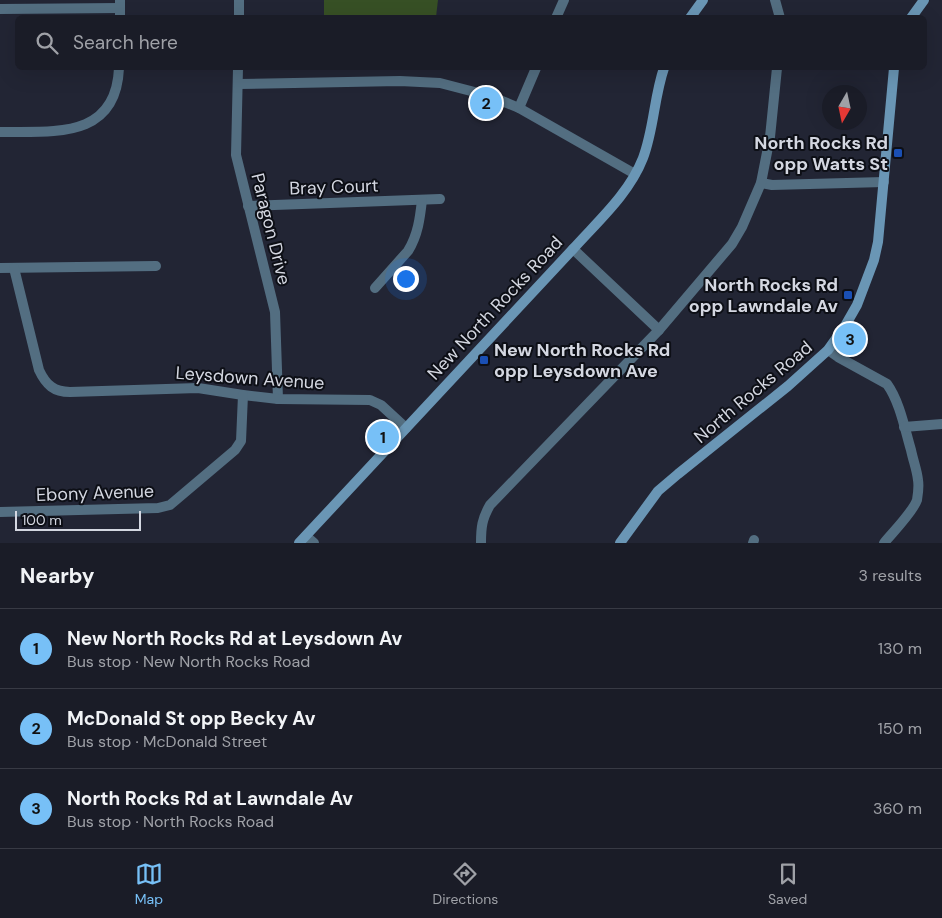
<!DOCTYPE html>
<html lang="en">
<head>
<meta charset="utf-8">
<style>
	:root { --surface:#1a1c27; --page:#23252f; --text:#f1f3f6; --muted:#9fa1a7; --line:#383a44; --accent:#77c0f7 }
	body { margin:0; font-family:"DM Sans",sans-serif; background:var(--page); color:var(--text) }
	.compass { position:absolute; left:822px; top:85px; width:45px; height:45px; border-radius:50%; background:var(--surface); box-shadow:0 5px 20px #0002; rotate:189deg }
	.scale { position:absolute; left:15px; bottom:12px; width:126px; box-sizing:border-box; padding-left:5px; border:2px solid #d4d7e1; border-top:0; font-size:14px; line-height:18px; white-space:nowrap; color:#d4d7e1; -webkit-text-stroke:4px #0d0f16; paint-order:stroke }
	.you { position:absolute; left:405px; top:278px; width:18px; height:18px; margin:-12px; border:4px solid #fff; border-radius:50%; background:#1a73e8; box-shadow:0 0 0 8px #1a73e833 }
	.badge { display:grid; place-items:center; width:32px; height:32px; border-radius:50%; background:var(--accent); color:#111; font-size:16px; font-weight:700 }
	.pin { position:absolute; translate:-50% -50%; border:2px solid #fff; box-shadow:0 1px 5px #0006 }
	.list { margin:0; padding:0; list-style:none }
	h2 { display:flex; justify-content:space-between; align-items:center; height:65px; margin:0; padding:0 20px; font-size:21px }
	h2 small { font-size:16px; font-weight:400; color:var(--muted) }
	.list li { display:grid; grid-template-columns:32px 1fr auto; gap:15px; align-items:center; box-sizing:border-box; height:80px; padding:0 20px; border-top:1px solid var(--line) }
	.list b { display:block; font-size:19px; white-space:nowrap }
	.list p { margin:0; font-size:16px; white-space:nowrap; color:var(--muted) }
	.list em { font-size:16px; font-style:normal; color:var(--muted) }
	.icon { flex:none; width:28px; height:28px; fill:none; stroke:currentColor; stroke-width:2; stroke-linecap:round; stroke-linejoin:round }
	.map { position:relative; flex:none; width:942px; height:543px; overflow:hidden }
	.search { position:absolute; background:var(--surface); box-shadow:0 5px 20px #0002; left:15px; right:15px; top:15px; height:55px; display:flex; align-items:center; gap:12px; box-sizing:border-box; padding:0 18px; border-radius:8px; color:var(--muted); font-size:19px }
	.sheet { height:305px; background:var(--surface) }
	nav { display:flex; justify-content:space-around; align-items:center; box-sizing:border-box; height:70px; border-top:1px solid var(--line); background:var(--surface); font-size:14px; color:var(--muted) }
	nav a { display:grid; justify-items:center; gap:2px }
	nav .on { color:var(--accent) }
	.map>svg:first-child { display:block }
</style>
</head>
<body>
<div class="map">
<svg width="942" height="543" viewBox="0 0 942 543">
	<rect width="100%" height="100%" fill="#222534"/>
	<polygon fill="#375025" points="324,0 438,0 436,17 324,18"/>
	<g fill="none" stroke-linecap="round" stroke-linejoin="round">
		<g stroke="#536e81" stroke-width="10">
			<polyline points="775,0 780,18"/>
			<polyline points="0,9 120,8"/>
			<polyline points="120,18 120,0"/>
			<polyline points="239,18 239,0"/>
			<polyline points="556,18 564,0"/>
			<polyline points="238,68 236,155 275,312 278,399"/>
			<polyline points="238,84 400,81 440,83 490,96 519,108 635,174"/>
			<polyline points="519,108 536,68"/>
			<path d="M 0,132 C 53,131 116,140 119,68"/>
			<polyline points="761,183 772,185 884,182"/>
			<polyline points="248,206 440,199"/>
			<polyline points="573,249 659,330"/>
			<polyline points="0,268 156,266"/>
			<path d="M 14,268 L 39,370 C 46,385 54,392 70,392 L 198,388 L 243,395 L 278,399 L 370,400 L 381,405 L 406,428"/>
			<path d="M 375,288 L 408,251 C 418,235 420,218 422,200"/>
			<path d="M 828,350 L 838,357 L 887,384 C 900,402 905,430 911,450 C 913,460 917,470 918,480 C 919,486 918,494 917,500 C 913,512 892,533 884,543"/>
			<polyline points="904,427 942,424"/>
			<polyline points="0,512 158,508 170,505 235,450 241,441 243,395"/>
			<polyline points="306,536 314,543"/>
			<path d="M 481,543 C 481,527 482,519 490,505 L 659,330 L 732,244 L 742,227 L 761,183 L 770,137 L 777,68"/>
			<polyline points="753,543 754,540"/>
		</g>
		<g stroke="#6a96b5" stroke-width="10">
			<polyline points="690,18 703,0"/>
			<polyline points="911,18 924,0"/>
			<path d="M 299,543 L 573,249 C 598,221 629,194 643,158 C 654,129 654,97 664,68"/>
			<polyline points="620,543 658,491 678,474 788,386 828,350 845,326 857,305 874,260 878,242 894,68"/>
		</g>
	</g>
	<g fill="#1a4fb4" stroke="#0d0f16" stroke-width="2">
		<rect x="893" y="148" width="10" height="10" rx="2.5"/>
		<rect x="843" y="290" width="10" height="10" rx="2.5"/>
		<rect x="479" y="355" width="10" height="10" rx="2.5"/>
	</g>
	<g text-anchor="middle" stroke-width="4" stroke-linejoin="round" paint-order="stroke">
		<g font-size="18" font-weight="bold" fill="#d4d7e1" stroke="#0d0f16" text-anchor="end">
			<text x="888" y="149">North Rocks Rd<tspan x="888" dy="21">opp Watts St</tspan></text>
			<text x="838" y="291">North Rocks Rd<tspan x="838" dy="21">opp Lawndale Av</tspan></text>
			<text x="494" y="356" text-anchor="start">New North Rocks Rd<tspan x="494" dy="21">opp Leysdown Ave</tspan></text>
		</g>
		<g font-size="18" fill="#d4d7e1" stroke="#0d0f16">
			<text transform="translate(334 187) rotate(-2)" y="6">Bray Court</text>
			<text transform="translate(271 229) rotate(76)" y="6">Paragon Drive</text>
			<text transform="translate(495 308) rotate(-47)" y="6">New North Rocks Road</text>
			<text transform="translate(250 378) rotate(4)" y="6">Leysdown Avenue</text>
			<text transform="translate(753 392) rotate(-40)" y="6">North Rocks Road</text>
			<text transform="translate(95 493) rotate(-2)" y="6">Ebony Avenue</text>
		</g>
	</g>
</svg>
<svg class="compass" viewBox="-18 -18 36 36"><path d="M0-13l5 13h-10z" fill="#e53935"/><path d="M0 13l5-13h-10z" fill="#9fa1a7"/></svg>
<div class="scale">100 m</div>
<div class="you"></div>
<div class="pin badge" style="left:383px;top:437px">1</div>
<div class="pin badge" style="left:486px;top:103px">2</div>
<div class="pin badge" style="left:850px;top:339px">3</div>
<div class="search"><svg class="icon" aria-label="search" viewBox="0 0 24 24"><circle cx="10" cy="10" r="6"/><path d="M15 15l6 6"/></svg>Search here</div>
</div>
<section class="sheet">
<h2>Nearby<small>3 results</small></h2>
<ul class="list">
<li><span class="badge">1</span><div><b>New North Rocks Rd at Leysdown Av</b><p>Bus stop · New North Rocks Road</p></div><em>130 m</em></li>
<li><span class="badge">2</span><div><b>McDonald St opp Becky Av</b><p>Bus stop · McDonald Street</p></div><em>150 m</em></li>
<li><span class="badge">3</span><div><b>North Rocks Rd at Lawndale Av</b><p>Bus stop · North Rocks Road</p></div><em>360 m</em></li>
</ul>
</section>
<nav>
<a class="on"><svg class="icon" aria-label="map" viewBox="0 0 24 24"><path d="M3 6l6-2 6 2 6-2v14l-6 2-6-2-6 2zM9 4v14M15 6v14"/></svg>Map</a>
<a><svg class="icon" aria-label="directions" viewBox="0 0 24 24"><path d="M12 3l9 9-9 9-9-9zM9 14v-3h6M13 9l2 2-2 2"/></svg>Directions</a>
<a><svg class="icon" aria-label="saved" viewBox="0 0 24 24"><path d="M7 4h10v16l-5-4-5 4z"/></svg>Saved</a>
</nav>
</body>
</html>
